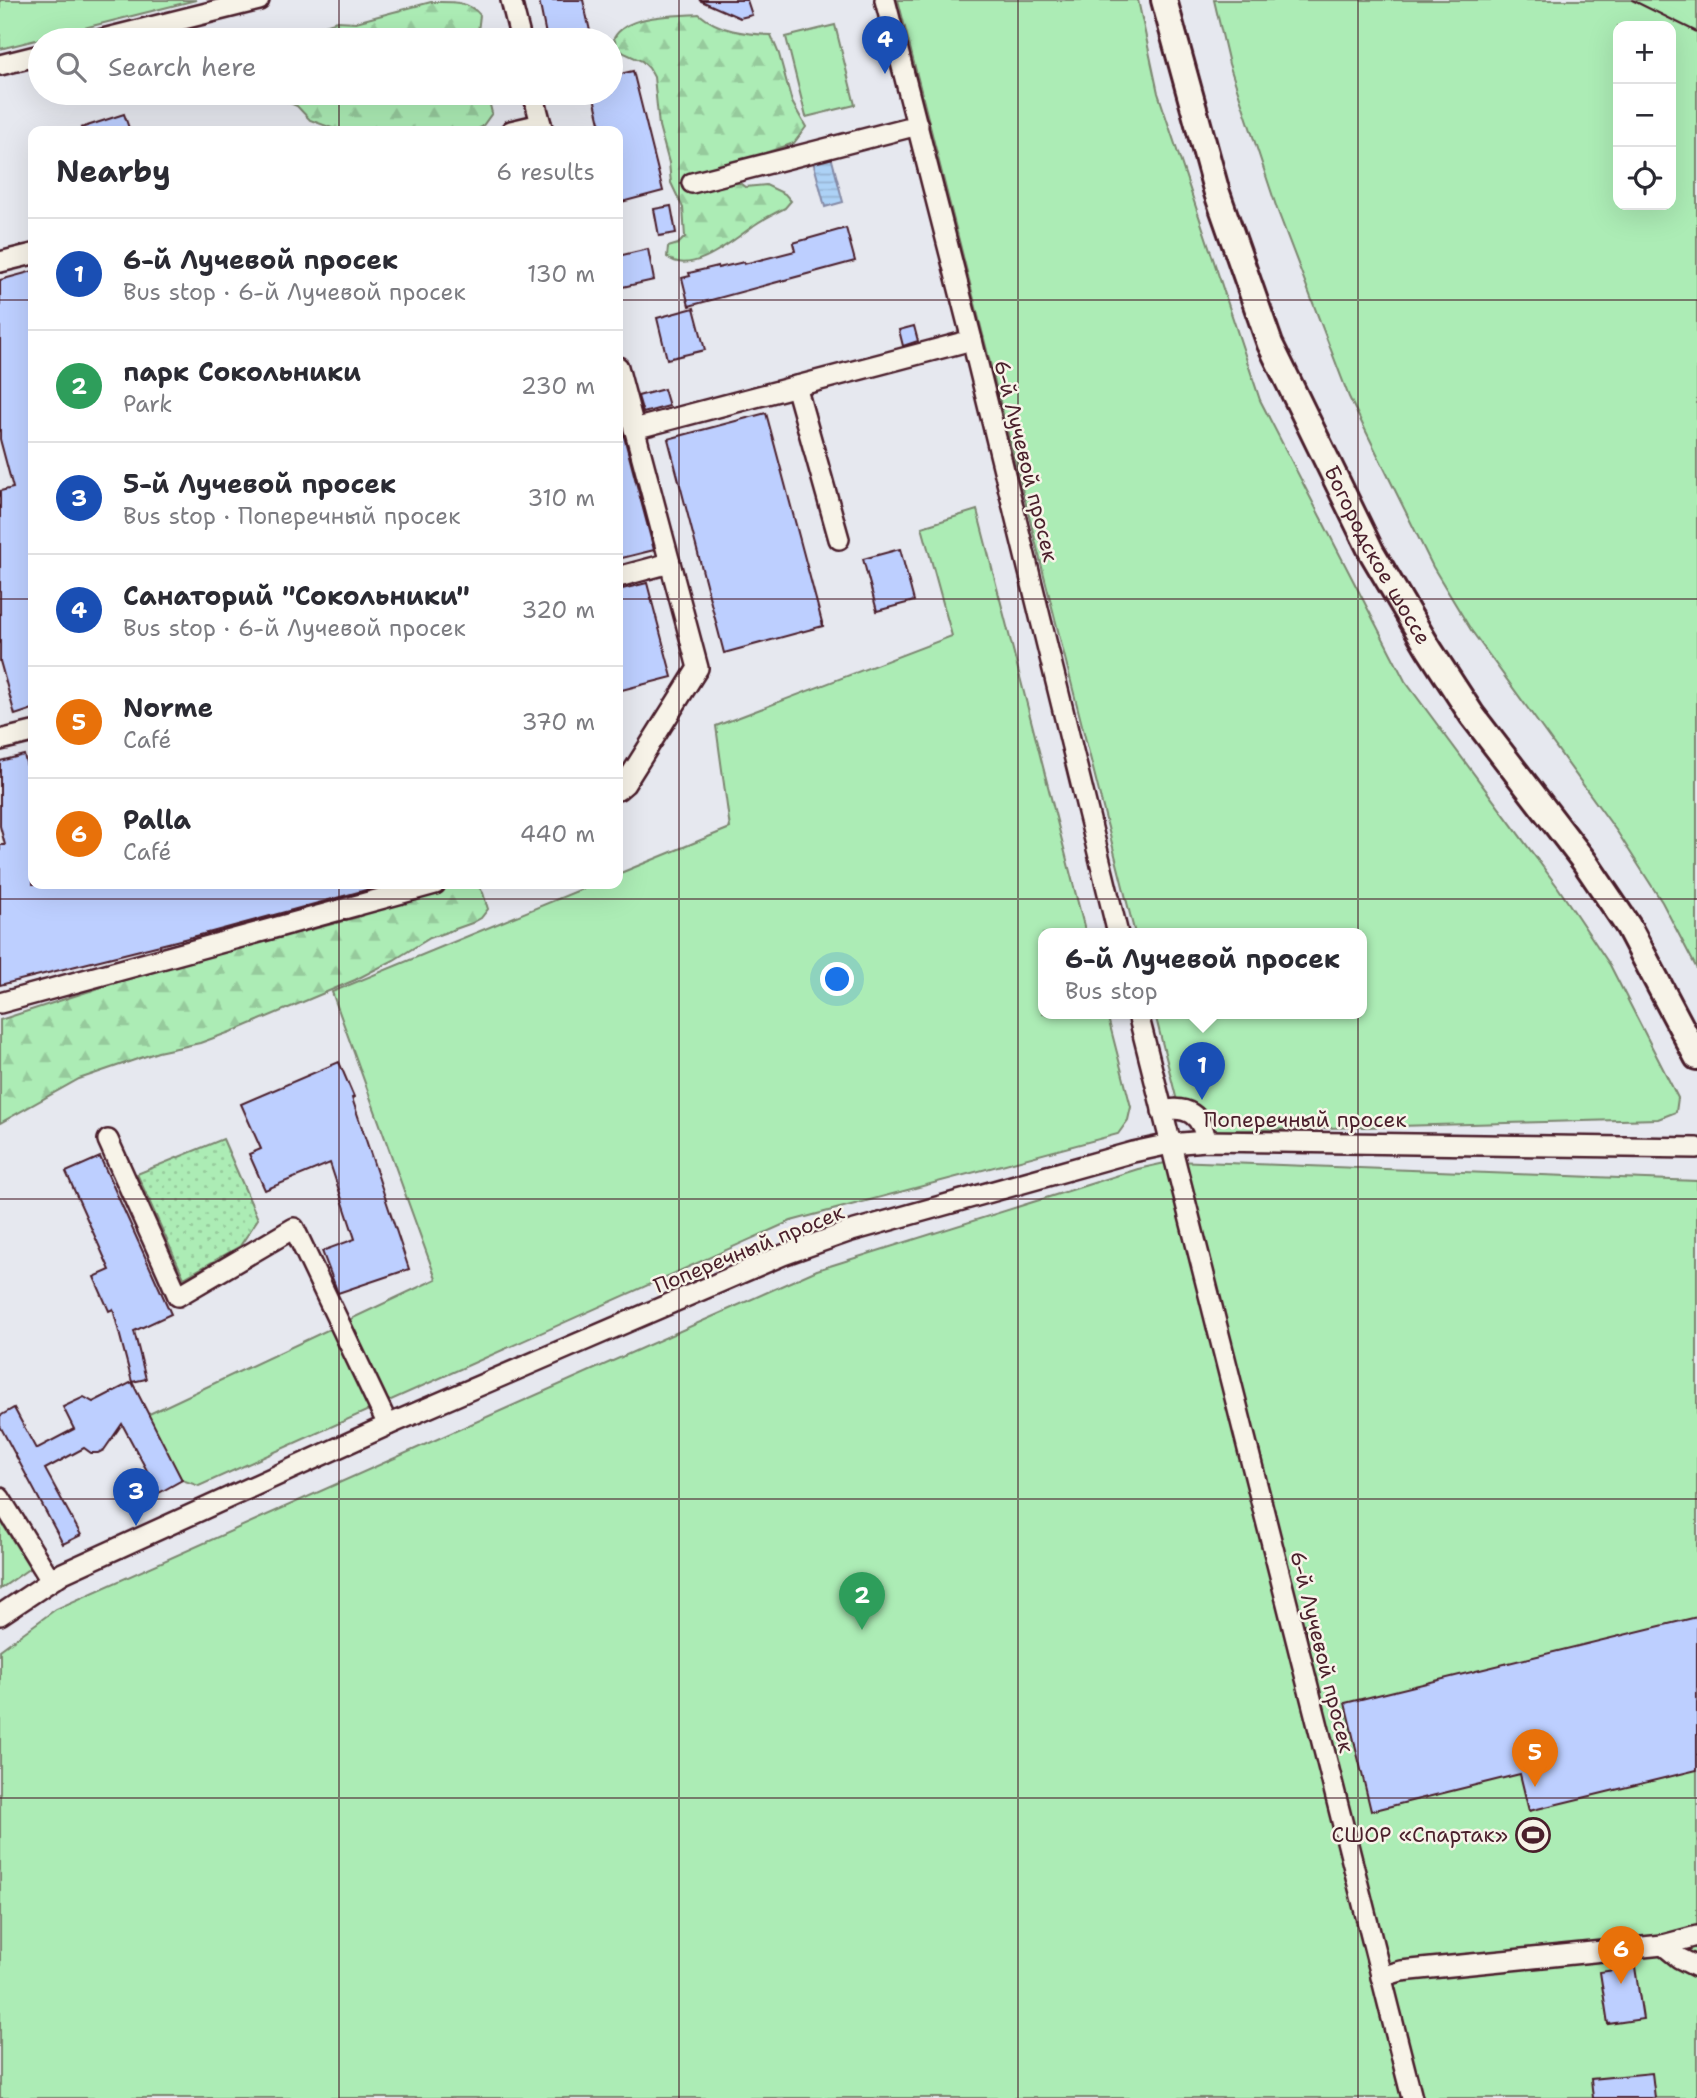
<!DOCTYPE html>
<html lang="en">
<head>
<meta charset="utf-8">
<style>
	:root { --surface:#fff; --page:#f2f2f3; --text:#2b2b33; --muted:#7c7c81; --line:#e1e1e2; --accent:#b45309 }
	body { margin:0; font-family:"Shantell Sans",sans-serif; background:var(--page); color:var(--text) }
	.controls { position:absolute; right:21px; top:21px; display:grid; overflow:hidden; border-radius:14px; box-shadow:0 7px 28px #0002 }
	.controls button { width:63px; height:63px; display:grid; place-items:center; padding:0; border:0; border-bottom:2px solid var(--line); background:var(--surface); color:var(--text); font:35px sans-serif }
	.you { position:absolute; left:838px; top:980px; width:24px; height:24px; margin:-18px; border:5px solid #fff; border-radius:50%; background:#1a73e8; box-shadow:0 0 0 10px #1a73e833 }
	.badge { display:grid; place-items:center; width:46px; height:46px; border-radius:50%; background:var(--accent); color:#fff; font-size:23px; font-weight:700 }
	.pin { position:absolute; translate:-50% -58px; filter:drop-shadow(0 2px 4px #0008) }
	.pin::after { content:''; position:absolute; top:37px; width:24px; height:21px; background:inherit; clip-path:polygon(0 0,100% 0,50% 100%) }
	.popup { position:absolute; left:1038px; top:928px; width:329px; height:91px; box-sizing:border-box; display:grid; place-content:center; border-radius:14px; background:var(--surface); filter:drop-shadow(0 2px 5px #0005); font-size:23px; white-space:nowrap; color:var(--muted) }
	.popup b { font-size:26px; color:var(--text) }
	.popup::after { content:''; position:absolute; left:50%; top:100%; margin-left:-14px; border:14px solid transparent; border-top-color:var(--surface) }
	.list { margin:0; padding:0; list-style:none }
	h2 { display:flex; justify-content:space-between; align-items:center; height:91px; margin:0; padding:0 28px; font-size:30px }
	h2 small { font-size:23px; font-weight:400; color:var(--muted) }
	.list li { display:grid; grid-template-columns:46px 1fr auto; gap:21px; align-items:center; box-sizing:border-box; height:112px; padding:0 28px; border-top:2px solid var(--line) }
	.list b { display:block; font-size:26px; white-space:nowrap }
	.list p { margin:0; font-size:23px; white-space:nowrap; color:var(--muted) }
	.list em { font-size:23px; font-style:normal; color:var(--muted) }
	.icon { flex:none; width:38px; height:38px; fill:none; stroke:currentColor; stroke-width:2; stroke-linecap:round; stroke-linejoin:round }
	.map { position:relative; flex:none; width:1697px; height:2098px; overflow:hidden }
	.search { position:absolute; background:var(--surface); box-shadow:0 7px 28px #0002; left:28px; top:28px; width:595px; height:77px; display:flex; align-items:center; gap:18px; box-sizing:border-box; padding:0 24px; border-radius:38px; color:var(--muted); font-size:26px }
	.panel { position:absolute; background:var(--surface); box-shadow:0 7px 28px #0002; left:28px; top:126px; width:595px; height:763px; border-radius:14px }
	.map>svg:first-child { display:block }
</style>
</head>
<body>
<div class="map">
<svg width="1697" height="2098" viewBox="0 0 1697 2098">
	<defs>
		<pattern id="grass-dots" width="8" height="8" patternUnits="userSpaceOnUse" patternTransform="scale(1.75)"><rect width="8" height="8" fill="#acecb5"/><path d="M2 2h.1M6 6h.1" fill="none" stroke="#96ca9c" stroke-width="1.8" stroke-linecap="round"/></pattern>
		<pattern id="forest-firs" width="22" height="20" patternUnits="userSpaceOnUse" patternTransform="scale(1.75)"><rect width="22" height="20" fill="#acecb5"/><path d="M5 1l3.5 6h-7zM16 11l3.5 6h-7z" fill="#96ca9c"/></pattern>
		<pattern id="water-rules" width="6" height="5" patternUnits="userSpaceOnUse" patternTransform="scale(1.75)"><rect width="6" height="5" fill="#add2f6"/><path d="M0 2.5h6" fill="none" stroke="#96b4d3"/></pattern>
	</defs>
	<rect width="100%" height="100%" fill="#e6e8ef"/>
	<filter id="ink" filterUnits="userSpaceOnUse"><feTurbulence type="fractalNoise" baseFrequency=".0143" numOctaves="2"/><feDisplacementMap in="SourceGraphic" scale="14" xChannelSelector="R" yChannelSelector="G"/><feConvolveMatrix kernelMatrix="1 2 1 2 8 2 1 2 1" color-interpolation-filters="sRGB"/></filter>
	<g filter="url(#ink)">
		<polygon fill="url(#grass-dots)" stroke="#7b8670" stroke-width="2" points="223,1139 258,1219 240,1246 184,1278 137,1174"/>
		<g fill="url(#forest-firs)" stroke="#7b8670" stroke-width="2">
			<path d="M 431,2 C 450,2 468,0 480,15 L 477,40 L 264,40 L 294,35 L 337,21 L 356,22 Z"/>
			<path d="M 699,14 C 719,31 745,34 771,35 L 779,54 L 792,102 L 806,127 L 794,143 L 730,165 L 729,175 L 745,187 L 766,185 L 785,194 L 791,201 L 785,208 C 775,213 765,218 756,224 C 734,239 692,277 667,257 L 668,247 L 678,244 L 685,237 L 683,208 L 671,183 L 669,163 L 659,126 L 654,77 L 649,68 L 642,61 L 624,53 L 617,47 L 614,38 C 627,14 674,16 699,14 Z"/>
			<polygon points="267,93 487,93 492,113 482,127 474,131 340,131 310,120 297,106"/>
			<polygon points="457,884 477,884 483,893 488,909 481,918 472,923 430,938 394,960 355,980 241,1028 200,1043 158,1052 79,1079 0,1123 0,1020 161,968 226,949 314,929 358,917 380,905"/>
		</g>
		<g fill="#acecb5" stroke="#7b8670" stroke-width="2" fill-rule="evenodd">
			<polygon points="0,0 196,0 0,49"/>
			<polygon points="898,0 1138,0 1158,93 1260,400 1405,681 1557,886 1610,965 1678,1098 1676,1112 1658,1119 1213,1131 1177,1101 1155,1014 1361,1014 1361,934 1135,934"/>
			<path d="M 1214,0 L 1697,0 L 1697,969 L 1662,902 L 1618,833 L 1471,630 L 1433,567 L 1349,397 L 1277,209 L 1229,64 ZM 1618,26 L 1671,26 L 1671,205 L 1618,205 Z"/>
			<polygon points="835,25 855,105 806,117 786,37"/>
			<polygon points="977,510 1086,934 1043,934 1043,1014 1107,1014 1131,1107 1128,1120 1118,1134 791,1221 199,1486 182,1480 147,1415 436,1279 332,992 594,884 618,884 618,874 730,828 716,726 952,636 922,527"/>
			<polygon points="1174,1161 1697,1181 1697,2098 0,2098 0,1650 56,1609 817,1270 1138,1169"/>
			<polygon points="0,1520 30,1568 0,1589"/>
		</g>
		<polygon fill="url(#water-rules)" stroke="#858aa5" stroke-width="2" points="831,156 843,202 825,207 813,161"/>
		<g fill="#bdcfff" stroke="#4a1f2b" stroke-width="2">
			<polygon points="539,0 583,0 592,40 547,40"/>
			<polygon points="699,0 747,0 752,15 740,18"/>
			<polygon points="633,71 663,191 618,203 618,131 602,131 593,93 611,93 611,76"/>
			<polygon points="124,114 130,131 82,131 81,128"/>
			<polygon points="671,206 676,233 659,236 654,209"/>
			<polygon points="846,228 855,261 689,306 682,278 690,276 689,273 718,266 718,268 744,262 744,264 795,251 793,243"/>
			<polygon points="648,249 654,280 618,288 618,256"/>
			<polygon points="33,271 33,709 15,715 0,661 0,491 13,488 0,439 0,280"/>
			<polygon points="694,308 705,350 667,359 657,318"/>
			<polygon points="914,326 918,341 903,346 899,330"/>
			<polygon points="664,389 669,406 643,413 638,396"/>
			<polygon points="766,413 823,626 724,653 668,439"/>
			<polygon points="618,429 622,429 654,550 618,559"/>
			<polygon points="900,549 914,601 877,611 863,559"/>
			<polygon points="647,583 672,677 618,691 618,590"/>
			<polygon points="24,755 33,789 33,884 377,884 377,887 208,933 0,985 0,845 5,845 0,826 0,761"/>
			<polygon points="339,1062 354,1097 352,1098 409,1269 338,1293 322,1251 355,1239 330,1163 265,1190 249,1154 261,1149 241,1104"/>
			<polygon points="100,1157 171,1314 134,1331 146,1379 132,1382 113,1309 109,1311 94,1277 110,1270 66,1172"/>
			<polygon points="132,1382 182,1480 159,1493 122,1424 104,1450 98,1453 91,1453 84,1448 45,1469 81,1535 63,1544 0,1426 0,1416 14,1408 36,1449 74,1429 63,1407 84,1397 93,1402"/>
			<polygon points="1697,1617 1697,1770 1529,1811 1520,1774 1371,1811 1345,1703"/>
			<polygon points="1635,1967 1643,2019 1608,2024 1600,1972"/>
			<polygon points="1652,2073 1655,2098 1593,2098 1591,2079"/>
		</g>
		<g fill="none" stroke-linecap="round" stroke-linejoin="round">
			<g stroke="#4a1f2b" stroke-width="24">
				<g id="minor">
					<polyline points="511,0 521,40"/>
					<polyline points="885,0 972,340 1118,934"/>
					<polyline points="99,40 259,0"/>
					<polyline points="0,65 40,55"/>
					<polyline points="533,93 541,124"/>
					<polyline points="511,131 541,124 543,131"/>
					<polyline points="692,183 918,125"/>
					<polyline points="0,262 33,254"/>
					<polyline points="618,367 670,563 618,577"/>
					<polyline points="796,386 839,539"/>
					<polyline points="634,429 972,340"/>
					<polyline points="0,740 33,732"/>
					<polyline points="618,790 625,784 698,668 670,563"/>
					<polyline points="0,1003 435,884"/>
					<polyline points="1138,1014 1412,2098"/>
					<path d="M 1162,1111 C 1187,1105 1202,1115 1206,1141"/>
					<polyline points="108,1140 178,1296 294,1228 388,1425"/>
					<polyline points="0,1498 50,1579"/>
					<polyline points="0,1615 63,1573 388,1425 783,1255 848,1232 1133,1152 1170,1144 1206,1141 1697,1148"/>
					<polyline points="1663,1945 1679,1958 1697,1967"/>
					<polyline points="1381,1977 1401,1971 1663,1945 1697,1936"/>
				</g>
			</g>
			<g stroke="#4a1f2b" stroke-width="30">
				<g id="major">
					<path id="s1" d="M 1164,0 L 1217,193 L 1270,344 L 1371,551 L 1429,649 L 1472,715 L 1584,861 L 1628,926 L 1697,1057"/>
				</g>
			</g>
			<use href="#minor" stroke="#f7f3e8" stroke-width="19"/>
			<use href="#major" stroke="#f7f3e8" stroke-width="24"/>
			<polyline stroke="#4a1f2b" stroke-width="2" points="1632,0 1697,32"/>
		</g>
	</g>
	<path fill="none" stroke="#4a1f2b" stroke-width="2" stroke-opacity="0.55" d="M 339,0 L 339,40M 679,0 L 679,2098M 1018,0 L 1018,2098M 1358,0 L 1358,2098M 339,93 L 339,131M 0,300 L 33,300M 618,300 L 1697,300M 0,599 L 33,599M 618,599 L 1697,599M 339,884 L 339,2098M 0,899 L 1697,899M 0,1199 L 1697,1199M 0,1499 L 1697,1499M 0,1798 L 1697,1798"/>
	<defs>
		<g id="stadium-ring" transform="scale(1.75)"><circle r="9.5" fill="#f7f3e8" stroke="#4a1f2b" stroke-width="1.5"/><path d="M0-5a6.5 5 0 1 0 0 10a6.5 5 0 1 0 0-10ZM-3.5-1.8h7v3.6h-7Z" fill="#4a1f2b"/></g>
	</defs>
	<g fill-rule="evenodd">
		<use href="#stadium-ring" x="1533" y="1835"/>
	</g>
	<g text-anchor="middle" stroke-width="5" stroke-linejoin="round" paint-order="stroke">
		<g font-size="21" fill="#4a1f2b" stroke="#f7f3e8">
			<text transform="translate(1026 461) rotate(76)" y="7">6-й Лучевой просек</text>
			<text dy="7" stroke="none"><textPath href="#s1" startOffset="597">Богородское шоссе</textPath></text>
			<text x="1305" y="1127">Поперечный просек</text>
			<text transform="translate(749 1249) rotate(-22)" y="7">Поперечный просек</text>
			<text transform="translate(1322 1652) rotate(76)" y="7">6-й Лучевой просек</text>
		</g>
		<g font-size="21" fill="#4a1f2b" stroke="#f7f3e8" text-anchor="end">
			<text x="1508" y="1842">СШОР «Спартак»</text>
		</g>
	</g>
</svg>
<div class="controls">
<button>+</button>
<button>−</button>
<button><svg class="icon" aria-label="locate" viewBox="0 0 24 24"><circle cx="12" cy="12" r="6"/><path d="M12 2v4M12 18v4M2 12h4M18 12h4"/></svg></button>
</div>
<div class="you"></div>
<div class="pin badge" style="left:1202px;top:1100px;background:#1a4fb4">1</div>
<div class="popup"><b>6-й Лучевой просек</b>Bus stop</div>
<div class="pin badge" style="left:862px;top:1630px;background:#2e9e5b">2</div>
<div class="pin badge" style="left:136px;top:1526px;background:#1a4fb4">3</div>
<div class="pin badge" style="left:885px;top:74px;background:#1a4fb4">4</div>
<div class="pin badge" style="left:1535px;top:1787px;background:#e8710a">5</div>
<div class="pin badge" style="left:1621px;top:1984px;background:#e8710a">6</div>
<div class="search"><svg class="icon" aria-label="search" viewBox="0 0 24 24"><circle cx="10" cy="10" r="6"/><path d="M15 15l6 6"/></svg>Search here</div>
<section class="panel">
<h2>Nearby<small>6 results</small></h2>
<ul class="list">
<li><span class="badge" style="background:#1a4fb4">1</span><div><b>6-й Лучевой просек</b><p>Bus stop · 6-й Лучевой просек</p></div><em>130 m</em></li>
<li><span class="badge" style="background:#2e9e5b">2</span><div><b>парк Сокольники</b><p>Park</p></div><em>230 m</em></li>
<li><span class="badge" style="background:#1a4fb4">3</span><div><b>5-й Лучевой просек</b><p>Bus stop · Поперечный просек</p></div><em>310 m</em></li>
<li><span class="badge" style="background:#1a4fb4">4</span><div><b>Санаторий &quot;Сокольники&quot;</b><p>Bus stop · 6-й Лучевой просек</p></div><em>320 m</em></li>
<li><span class="badge" style="background:#e8710a">5</span><div><b>Norme</b><p>Café</p></div><em>370 m</em></li>
<li><span class="badge" style="background:#e8710a">6</span><div><b>Palla</b><p>Café</p></div><em>440 m</em></li>
</ul>
</section>
</div>
</body>
</html>
